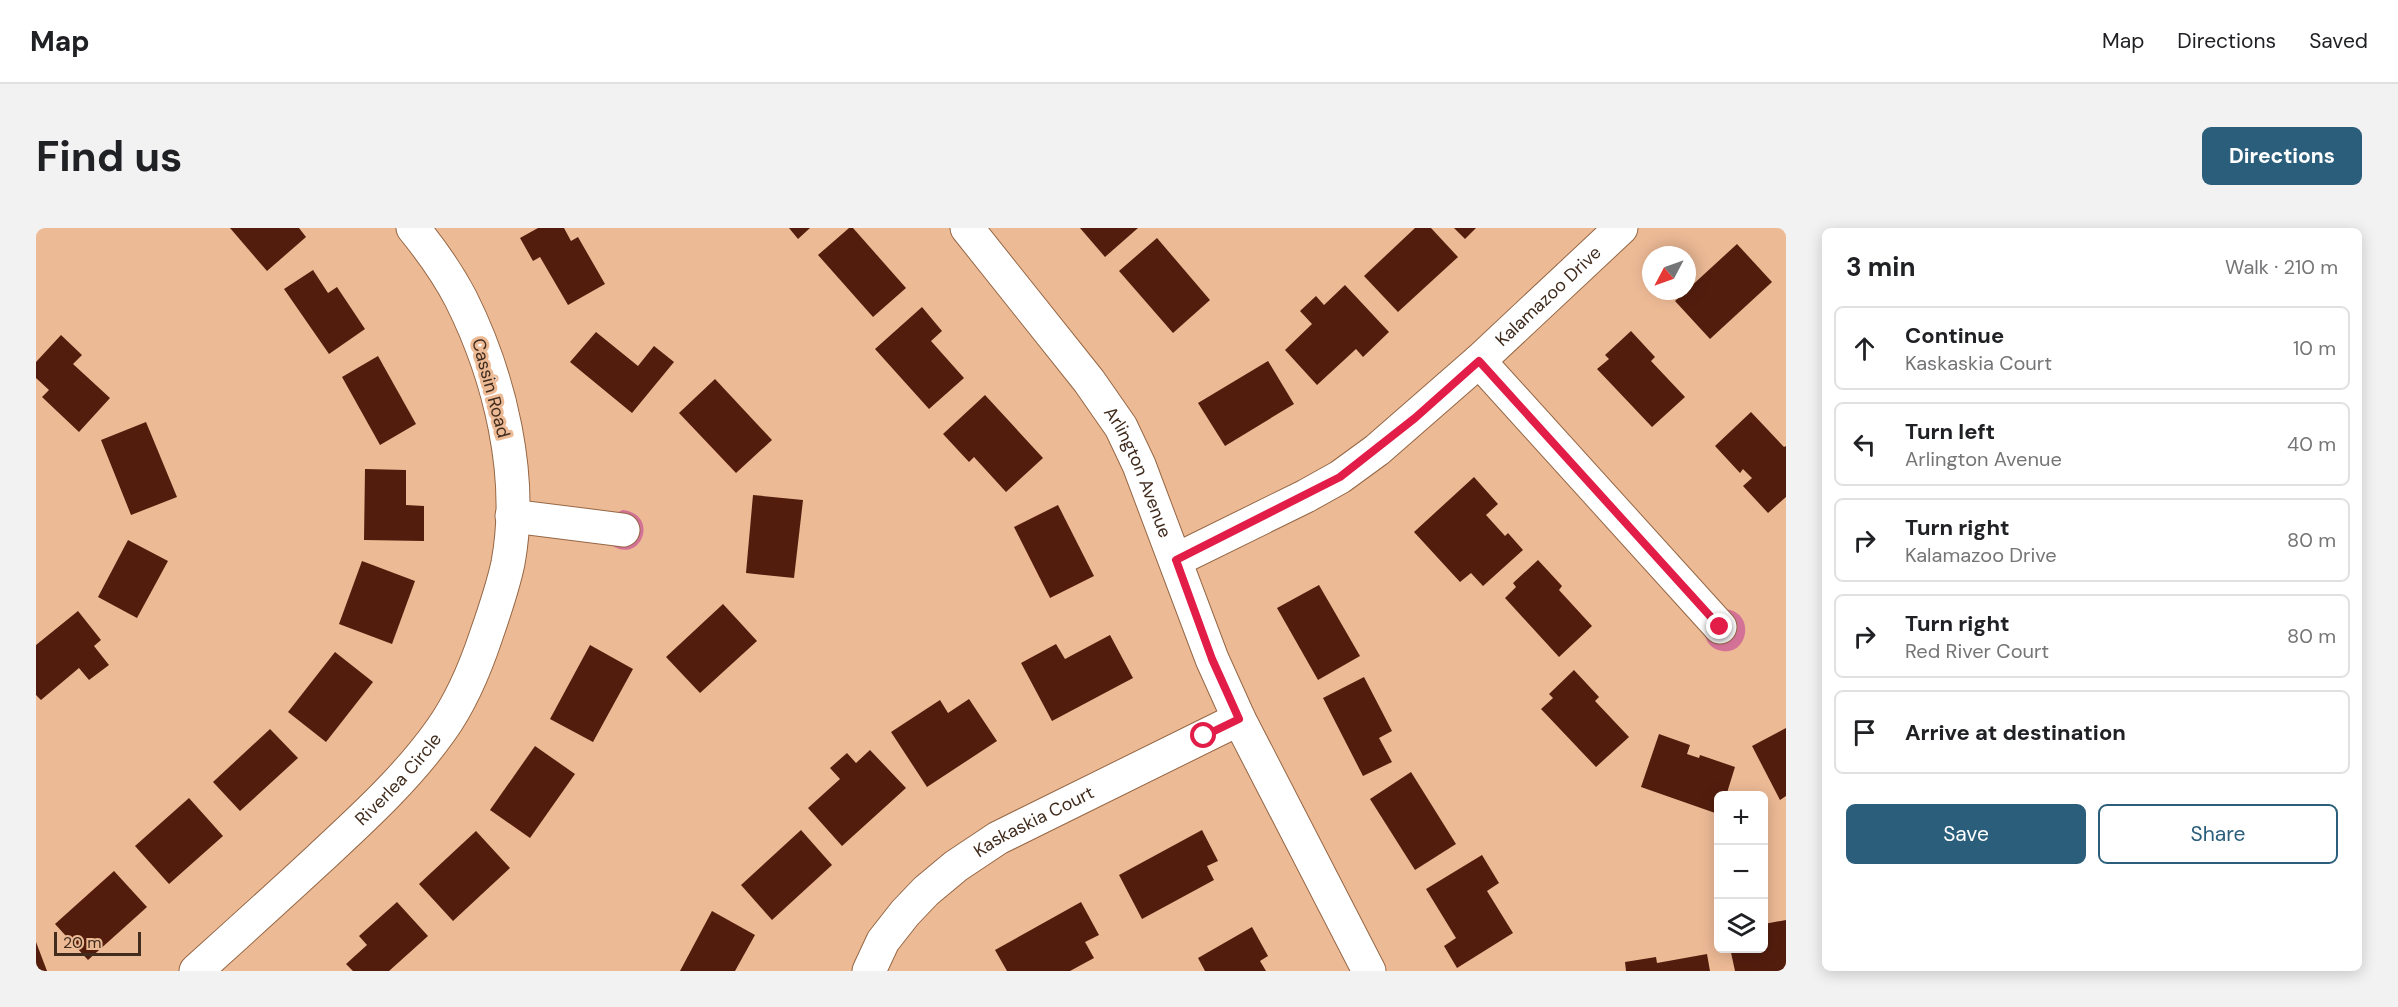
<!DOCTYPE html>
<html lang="en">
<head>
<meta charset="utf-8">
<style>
	:root { --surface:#fff; --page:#f2f2f2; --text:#202124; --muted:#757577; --line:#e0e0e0; --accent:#2b5e7b }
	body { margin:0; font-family:"DM Sans",sans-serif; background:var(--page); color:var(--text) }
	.controls { position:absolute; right:18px; bottom:18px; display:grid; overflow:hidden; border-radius:9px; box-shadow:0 3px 15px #0003 }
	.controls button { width:54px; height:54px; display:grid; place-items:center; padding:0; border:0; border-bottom:2px solid var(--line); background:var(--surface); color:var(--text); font:30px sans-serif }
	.compass { position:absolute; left:1606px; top:18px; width:54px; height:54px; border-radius:50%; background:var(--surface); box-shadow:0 3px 15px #0003; rotate:229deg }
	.scale { position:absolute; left:18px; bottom:15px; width:87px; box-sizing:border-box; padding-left:6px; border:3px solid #412c1e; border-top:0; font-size:16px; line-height:21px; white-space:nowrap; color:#412c1e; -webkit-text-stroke:4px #edba96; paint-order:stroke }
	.stop { position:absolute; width:18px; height:18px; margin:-14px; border:4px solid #e11d48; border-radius:50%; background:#fff }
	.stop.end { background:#e11d48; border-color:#fff; box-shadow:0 2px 6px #0008 }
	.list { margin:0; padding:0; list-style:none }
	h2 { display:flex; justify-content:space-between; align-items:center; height:78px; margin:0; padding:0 24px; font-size:26px }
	h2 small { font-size:20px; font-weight:400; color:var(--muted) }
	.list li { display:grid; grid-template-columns:39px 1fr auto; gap:18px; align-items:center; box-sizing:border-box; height:84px; margin:0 12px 12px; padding:0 12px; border:2px solid var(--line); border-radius:9px }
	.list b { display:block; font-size:22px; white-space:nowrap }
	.list p { margin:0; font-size:20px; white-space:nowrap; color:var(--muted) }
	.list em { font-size:20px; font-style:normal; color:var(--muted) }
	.actions { display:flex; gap:12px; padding:18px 24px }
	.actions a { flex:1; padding:14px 0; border:2px solid var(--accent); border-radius:9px; text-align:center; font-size:21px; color:var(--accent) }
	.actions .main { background:var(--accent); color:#fff }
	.icon { flex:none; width:33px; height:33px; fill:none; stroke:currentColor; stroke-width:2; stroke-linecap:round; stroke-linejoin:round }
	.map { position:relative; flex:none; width:1750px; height:743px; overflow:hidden; border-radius:9px }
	header { display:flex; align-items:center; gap:36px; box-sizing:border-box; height:84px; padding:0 30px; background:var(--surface); border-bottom:2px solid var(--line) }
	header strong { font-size:28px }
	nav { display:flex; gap:33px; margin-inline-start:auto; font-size:21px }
	.intro { display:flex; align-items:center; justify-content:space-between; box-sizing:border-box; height:144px; padding:0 36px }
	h1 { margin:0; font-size:42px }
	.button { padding:15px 27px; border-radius:9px; background:var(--accent); color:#fff; font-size:21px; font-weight:700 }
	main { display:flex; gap:36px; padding:0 36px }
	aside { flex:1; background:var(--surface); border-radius:9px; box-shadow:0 3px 15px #0003 }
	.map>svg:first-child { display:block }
</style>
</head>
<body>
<header>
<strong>Map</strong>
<nav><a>Map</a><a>Directions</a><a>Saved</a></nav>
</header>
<div class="intro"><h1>Find us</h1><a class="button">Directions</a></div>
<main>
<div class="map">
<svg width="1750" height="743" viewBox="0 0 1750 743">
	<rect width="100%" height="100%" fill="#edba96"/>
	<g fill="#d47197">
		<path d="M 587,282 C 625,287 604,339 574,316 L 575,287 Z"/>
		<path d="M 1685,381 C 1722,380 1713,432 1682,422 C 1673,419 1670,412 1668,404 Z"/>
	</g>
	<g fill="#531d0d">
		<polygon points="194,0 263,0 270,9 231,43"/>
		<polygon points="502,0 528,0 535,13 542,9 569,56 532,77 504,29 497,33 484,10"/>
		<polygon points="753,0 774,0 762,11"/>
		<polygon points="813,0 817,0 870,60 837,89 782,27"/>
		<polygon points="1044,0 1102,0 1069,29"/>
		<polygon points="1379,0 1395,0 1422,29 1362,84 1328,48"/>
		<polygon points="1418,0 1440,0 1429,11"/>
		<polygon points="1121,10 1174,72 1137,105 1083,43"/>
		<polygon points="1701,16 1736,54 1674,111 1639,73"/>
		<polygon points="277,42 292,65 301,59 329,101 293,126 248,61"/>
		<polygon points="1309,57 1353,104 1327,129 1320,121 1281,157 1249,122 1276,96 1264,83 1280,68 1288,77"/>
		<polygon points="886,79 906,103 895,113 928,150 893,181 839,121"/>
		<polygon points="1595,103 1619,129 1615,133 1649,169 1616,199 1561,141 1573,131 1569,127"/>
		<polygon points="560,104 602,138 618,118 638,134 596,185 534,134"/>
		<polygon points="25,107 46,127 37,136 74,170 43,204 6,169 13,162 0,150 0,134"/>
		<polygon points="342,128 380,196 344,217 306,149"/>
		<polygon points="1232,133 1258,176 1189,218 1162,175"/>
		<polygon points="679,151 736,212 700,245 643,185"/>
		<polygon points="949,167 1007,230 970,264 938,229 933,234 907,206"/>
		<polygon points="1715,184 1748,219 1750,218 1750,269 1732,285 1707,258 1716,250 1707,241 1704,245 1679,218"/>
		<polygon points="110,194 141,269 95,287 65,212"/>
		<polygon points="329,241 370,242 370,277 388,278 388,313 328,312"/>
		<polygon points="1438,249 1462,276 1450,287 1469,308 1472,305 1487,322 1447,358 1435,345 1424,354 1378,304"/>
		<polygon points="717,267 767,272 758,350 710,345"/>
		<polygon points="1022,277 1058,348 1014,370 978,299"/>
		<polygon points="92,312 132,333 101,390 62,369"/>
		<polygon points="1502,332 1526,358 1523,362 1556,398 1523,429 1469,370 1480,359 1477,355"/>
		<polygon points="326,333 379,353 356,416 303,396"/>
		<polygon points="1283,357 1324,428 1282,452 1241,380"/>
		<polygon points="687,376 721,413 664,465 630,429"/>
		<polygon points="42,383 65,412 58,418 73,437 53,452 43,440 5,472 0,467 0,417"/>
		<polygon points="1074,407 1097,450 1016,493 985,435 1020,416 1029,431"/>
		<polygon points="554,417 597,441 557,514 514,491"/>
		<polygon points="299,424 337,454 290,514 252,484"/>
		<polygon points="1538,442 1563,469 1559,473 1593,509 1560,539 1505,481 1517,470 1513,466"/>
		<polygon points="1328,449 1356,503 1343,510 1356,534 1327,548 1287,470"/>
		<polygon points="933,471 961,513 891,559 855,504 904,472 912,485"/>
		<polygon points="1750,500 1750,568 1744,572 1716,518"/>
		<polygon points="234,501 262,530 204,583 177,554"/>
		<polygon points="1623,506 1654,517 1651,526 1663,530 1664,527 1699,539 1690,568 1682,568 1682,586 1605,559"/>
		<polygon points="499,518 539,546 494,610 454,582"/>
		<polygon points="834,522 870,560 806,618 772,580 804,551 794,540 811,525 820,535"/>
		<polygon points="1375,544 1420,616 1379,642 1334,571"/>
		<polygon points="153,570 187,608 133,656 99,618"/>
		<polygon points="765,602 796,637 736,692 705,657"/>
		<polygon points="1166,602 1182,633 1171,638 1178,652 1106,691 1083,647"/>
		<polygon points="440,603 474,640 417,693 383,656"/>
		<polygon points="1446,627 1463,655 1451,663 1477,705 1421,740 1408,718 1420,710 1390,661"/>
		<polygon points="78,643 111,679 52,732 19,696"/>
		<polygon points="361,674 392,708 353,743 317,743 310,736 331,717 323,708"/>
		<polygon points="1045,674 1063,707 1049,714 1058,730 1034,743 971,743 959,722"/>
		<polygon points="676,683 719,707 699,743 644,743"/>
		<polygon points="1750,692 1750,743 1699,743 1694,720 1728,720 1728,696"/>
		<polygon points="1216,699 1232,728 1224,733 1230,743 1169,743 1162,730"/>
		<polygon points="0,714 11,743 0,743"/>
		<polygon points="1671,726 1674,743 1590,743 1589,734 1620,729 1621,735"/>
	</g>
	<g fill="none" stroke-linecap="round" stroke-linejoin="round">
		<g stroke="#956745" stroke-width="35">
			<g id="minor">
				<path id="s1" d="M 931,0 L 1053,153 L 1085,199 L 1103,237 L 1176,431 L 1203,491 L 1333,743"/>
				<polyline points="1443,133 1684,399"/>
				<polyline points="476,288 587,302"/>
				<path id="s2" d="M 1140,332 L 1270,268 L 1304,249 L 1341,222 L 1443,133 L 1585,0"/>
				<path id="s3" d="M 160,743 C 202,705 243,668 284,630 C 327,590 371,550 405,502 C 425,474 439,441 450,408 C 458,385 467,359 472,335 C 488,248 464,149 425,71 C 412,46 395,22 377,0"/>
				<path id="s4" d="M 833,743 L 847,713 L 869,685 L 890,663 L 920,638 L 962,610 L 1203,491"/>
			</g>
		</g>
		<use href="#minor" stroke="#fff" stroke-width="33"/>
	</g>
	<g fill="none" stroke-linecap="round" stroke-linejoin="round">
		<polyline stroke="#e11d48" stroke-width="8" points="1168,508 1203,491 1176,431 1140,332 1304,249 1379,190 1443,133 1684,399"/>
	</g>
	<g text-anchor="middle" stroke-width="6" stroke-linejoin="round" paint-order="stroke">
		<g font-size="18" fill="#412c1e" stroke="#edba96">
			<text dy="6" stroke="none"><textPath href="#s2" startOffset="460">Kalamazoo Drive</textPath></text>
			<text transform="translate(455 160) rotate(75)" y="6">Cassin Road</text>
			<text dy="6" stroke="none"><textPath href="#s1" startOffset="300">Arlington Avenue</textPath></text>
			<text dy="6" stroke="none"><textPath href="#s3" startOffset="279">Riverlea Circle</textPath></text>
			<text dy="6" stroke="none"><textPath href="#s4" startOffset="228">Kaskaskia Court</textPath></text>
		</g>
	</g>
</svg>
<div class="controls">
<button>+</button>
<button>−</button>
<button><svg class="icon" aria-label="layers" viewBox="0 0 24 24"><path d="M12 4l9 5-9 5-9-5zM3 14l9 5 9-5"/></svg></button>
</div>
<svg class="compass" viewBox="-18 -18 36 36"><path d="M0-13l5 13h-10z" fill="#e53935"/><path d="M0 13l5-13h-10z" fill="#757577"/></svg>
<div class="scale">20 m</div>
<div class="stop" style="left:1168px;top:508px"></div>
<div class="stop end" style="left:1684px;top:399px"></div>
</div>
<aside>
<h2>3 min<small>Walk · 210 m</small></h2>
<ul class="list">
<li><svg class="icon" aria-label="ahead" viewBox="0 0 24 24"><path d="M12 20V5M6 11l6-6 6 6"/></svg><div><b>Continue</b><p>Kaskaskia Court</p></div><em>10 m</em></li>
<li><svg class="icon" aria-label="left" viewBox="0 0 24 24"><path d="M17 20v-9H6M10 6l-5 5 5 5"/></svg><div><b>Turn left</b><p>Arlington Avenue</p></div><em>40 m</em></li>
<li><svg class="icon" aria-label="right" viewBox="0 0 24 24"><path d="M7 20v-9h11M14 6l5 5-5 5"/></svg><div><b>Turn right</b><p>Kalamazoo Drive</p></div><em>80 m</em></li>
<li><svg class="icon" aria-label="right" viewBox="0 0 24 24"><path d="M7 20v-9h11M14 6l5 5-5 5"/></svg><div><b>Turn right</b><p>Red River Court</p></div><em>80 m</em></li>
<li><svg class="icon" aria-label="arrive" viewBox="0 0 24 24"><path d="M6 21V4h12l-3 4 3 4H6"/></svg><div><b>Arrive at destination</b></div></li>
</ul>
<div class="actions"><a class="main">Save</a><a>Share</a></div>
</aside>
</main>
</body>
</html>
